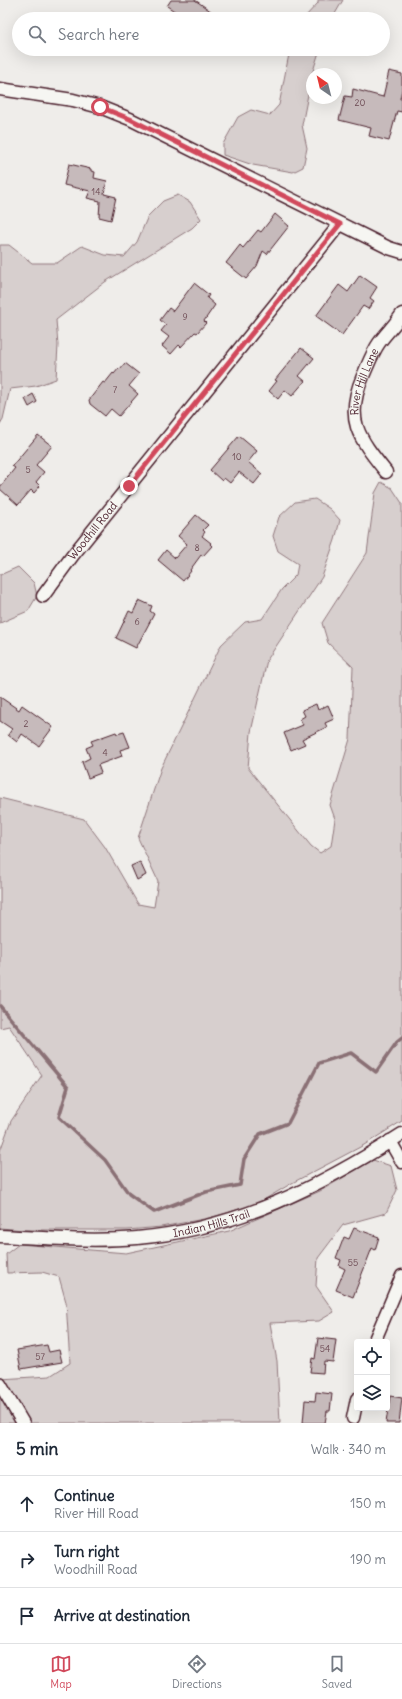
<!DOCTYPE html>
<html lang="en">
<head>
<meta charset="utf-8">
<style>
	:root { --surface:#fff; --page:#f6f6f7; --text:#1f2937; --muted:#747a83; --line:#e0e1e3; --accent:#d1495b }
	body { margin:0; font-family:Delius,sans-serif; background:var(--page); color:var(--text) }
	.controls { position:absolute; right:12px; bottom:12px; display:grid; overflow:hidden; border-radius:4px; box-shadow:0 4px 16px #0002 }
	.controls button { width:36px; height:36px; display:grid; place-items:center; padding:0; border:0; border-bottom:1px solid var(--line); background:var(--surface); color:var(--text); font:20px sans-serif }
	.compass { position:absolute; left:306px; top:68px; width:36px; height:36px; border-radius:50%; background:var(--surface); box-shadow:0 4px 16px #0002; rotate:325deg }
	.stop { position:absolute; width:12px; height:12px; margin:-9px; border:3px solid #d1495b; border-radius:50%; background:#fff }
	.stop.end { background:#d1495b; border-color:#fff; box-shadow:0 1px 4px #0008 }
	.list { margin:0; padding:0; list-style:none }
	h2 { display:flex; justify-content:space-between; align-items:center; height:52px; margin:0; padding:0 16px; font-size:17px }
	h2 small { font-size:13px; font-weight:400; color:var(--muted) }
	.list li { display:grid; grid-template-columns:26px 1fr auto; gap:12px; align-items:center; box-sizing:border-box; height:56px; padding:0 16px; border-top:1px solid var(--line) }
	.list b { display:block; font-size:15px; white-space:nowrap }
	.list p { margin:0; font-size:13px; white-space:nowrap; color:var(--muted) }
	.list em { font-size:13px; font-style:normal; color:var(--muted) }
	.icon { flex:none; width:22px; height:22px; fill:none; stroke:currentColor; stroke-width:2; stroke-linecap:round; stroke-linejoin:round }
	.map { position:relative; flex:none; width:402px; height:1423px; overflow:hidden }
	.search { position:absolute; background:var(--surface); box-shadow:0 4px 16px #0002; left:12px; right:12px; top:12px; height:44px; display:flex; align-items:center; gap:10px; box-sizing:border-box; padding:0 14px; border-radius:22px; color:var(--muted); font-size:15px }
	.sheet { height:220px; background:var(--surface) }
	nav { display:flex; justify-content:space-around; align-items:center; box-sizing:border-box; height:56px; border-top:1px solid var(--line); background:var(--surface); font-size:11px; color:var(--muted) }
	nav a { display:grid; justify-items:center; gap:2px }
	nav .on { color:var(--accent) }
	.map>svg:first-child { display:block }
</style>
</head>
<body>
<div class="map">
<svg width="402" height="1423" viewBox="0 0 402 1423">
	<rect width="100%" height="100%" fill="#efedea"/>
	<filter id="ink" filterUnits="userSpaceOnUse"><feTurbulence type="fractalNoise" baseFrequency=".025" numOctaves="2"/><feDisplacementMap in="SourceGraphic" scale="8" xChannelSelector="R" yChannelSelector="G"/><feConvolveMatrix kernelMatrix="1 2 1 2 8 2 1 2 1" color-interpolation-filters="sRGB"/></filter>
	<g filter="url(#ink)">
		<g fill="#d7cfce" stroke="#90777c">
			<polygon points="318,0 343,0 332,19 303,19 318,3"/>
			<polygon points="290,49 320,49 312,74 302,125 307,148 303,167 293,172 253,165 223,155 223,144 238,117 251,110 270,115 279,105"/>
			<polygon points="178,195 190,202 201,219 192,228 105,282 56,320 58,345 56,379 36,386 10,389 3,419 0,424 0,245 9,245 32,263 57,263 82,246 105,255 124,257 137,242 148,216 163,201"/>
			<polygon points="381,482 392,488 402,503 402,1121 364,1145 292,1183 257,1204 209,1218 161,1227 127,1230 24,1230 0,1228 0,1151 11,1121 42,1075 9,1026 0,1028 0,798 84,819 105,847 138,904 154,907 158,881 138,838 161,768 221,645 245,622 262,619 282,589 296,575 298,564 278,551 273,536 279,517 295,502 315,499 330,509 340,520 335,540 322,577 267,660 251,732 248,768 311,846 320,853 331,846 335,819 330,805 350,739 353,667 328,643 322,623 367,553 375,493"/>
			<polygon points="18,567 34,583 37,596 28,611 0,623 0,575"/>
			<polygon points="373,1160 391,1166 397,1190 386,1213 343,1225 318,1258 316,1286 334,1312 319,1321 270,1323 277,1361 280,1423 0,1423 0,1379 50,1376 70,1363 66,1302 59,1277 42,1272 7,1273 6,1254 19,1244 126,1253 229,1231 320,1191"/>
		</g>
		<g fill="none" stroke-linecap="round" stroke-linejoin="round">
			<polyline stroke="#8a6f74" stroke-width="3.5" points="0,1006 68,1087 59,1117 105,1160 129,1194 154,1212 206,1192 240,1185 244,1159 260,1134 288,1123 319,1063 351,1053 376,1072 397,1042 402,1038"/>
		</g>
		<g fill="#c6babb" stroke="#4a1f2b">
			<polygon points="171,0 195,0 222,19 193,19 188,15 186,19 167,6"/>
			<polygon points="389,71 402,74 402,89 400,99 402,99 402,112 397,111 389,141 369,136 371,128 339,120 345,96 352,97 353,89 383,97"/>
			<polygon points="69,164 91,169 91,171 95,172 94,178 107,181 104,194 116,197 111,220 99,217 100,201 87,198 90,191 64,185"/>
			<polygon points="275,214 289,226 267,254 263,251 257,266 246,279 226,263 240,245 243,248 258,230 261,232"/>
			<polygon points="360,275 377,287 370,298 374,301 368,309 363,306 342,335 316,316 339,285 348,292"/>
			<polygon points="194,283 209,295 207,298 215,305 204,321 206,323 197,333 195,332 181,347 179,345 171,354 162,346 169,337 161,331 166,325 160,320 169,308 173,311"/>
			<polygon points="301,348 314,358 299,376 305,381 292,396 285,390 278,399 269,391 277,381 275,380"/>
			<polygon points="125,363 139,374 129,386 138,394 119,416 111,409 105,416 90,404 89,400 103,382 105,383 113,373 114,374 119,368 120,369"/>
			<polygon points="33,394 37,402 29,407 25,399"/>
			<polygon points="38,435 52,446 36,465 44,472 36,482 40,486 34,493 31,490 18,505 0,489 0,487 15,468 12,466"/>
			<polygon points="239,436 257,451 248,462 262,474 254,484 239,472 230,483 224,478 222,481 210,470"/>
			<polygon points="196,515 208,525 203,530 205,532 202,536 211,543 210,544 212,546 203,556 201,555 190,570 191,571 183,581 158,560 166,550 175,558 187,544 178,536"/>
			<polygon points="139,600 152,606 150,611 154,614 136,648 116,638 129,611 133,613"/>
			<polygon points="0,697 19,710 22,705 53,727 39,746 22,734 17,742 8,735 12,729 0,721"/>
			<polygon points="316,704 318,710 328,705 334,719 325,723 327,727 302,739 305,744 291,750 284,733 303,725 300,719 305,716 302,710"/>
			<polygon points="116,732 117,734 124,732 130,747 120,750 122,756 98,765 101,773 88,778 82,762 90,758 86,748 93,745 91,741"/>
			<polygon points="140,862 146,875 137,880 131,866"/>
			<polygon points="354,1228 379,1237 375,1250 372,1248 353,1297 336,1290 345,1269 339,1266 341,1260 336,1258 344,1237 349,1239"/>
			<polygon points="318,1338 336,1340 333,1362 324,1361 323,1373 310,1372 312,1358 315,1359"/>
			<polygon points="47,1345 49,1352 59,1350 62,1362 21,1369 17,1350"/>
			<polygon points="316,1392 332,1394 330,1411 327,1411 325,1423 303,1423 305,1400 315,1401"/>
			<polygon points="390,1396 402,1398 399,1423 386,1423"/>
		</g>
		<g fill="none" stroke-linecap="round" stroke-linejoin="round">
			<g stroke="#4a1f2b" stroke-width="15">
				<g id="minor">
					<polyline points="0,89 73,100 100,107 130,119 389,248 402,252"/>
					<path id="s1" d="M 386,472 C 359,438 344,420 363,376 C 368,365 372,353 379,343 C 386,333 395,325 402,314"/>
					<path id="s2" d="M 43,596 L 73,555 L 340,224"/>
					<polyline points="390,1141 402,1162"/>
					<path id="s3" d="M 0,1236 C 45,1238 92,1242 137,1238 C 237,1229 319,1187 402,1134"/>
					<polyline points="374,1342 402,1276"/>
					<polyline points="0,1384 23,1423"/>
					<polyline points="353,1418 357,1399"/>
				</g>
			</g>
			<use href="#minor" stroke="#f6f6f2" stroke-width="12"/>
		</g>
	</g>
	<g fill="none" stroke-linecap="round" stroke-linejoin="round" filter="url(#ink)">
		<polyline stroke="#d1495b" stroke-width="5" points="100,107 130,119 340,224 129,486"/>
	</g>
	<g text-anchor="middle" stroke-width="3.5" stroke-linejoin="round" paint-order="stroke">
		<g font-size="9" fill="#69464f">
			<text x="360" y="106">20</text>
			<text x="96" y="195">14</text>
			<text x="185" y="320">9</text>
			<text x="115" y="393">7</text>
			<text x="237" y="460">10</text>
			<text x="28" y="473">5</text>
			<text x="197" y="551">8</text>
			<text x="137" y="625">6</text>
			<text x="26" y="727">2</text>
			<text x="105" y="756">4</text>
			<text x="353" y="1266">55</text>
			<text x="325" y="1352">54</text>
			<text x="40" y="1360">57</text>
		</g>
		<g font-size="11" fill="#4a1f2b" stroke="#f6f6f2">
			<text dy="4" stroke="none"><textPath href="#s1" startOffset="101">River Hill Lane</textPath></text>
			<text dy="4" stroke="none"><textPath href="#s2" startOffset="82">Woodhill Road</textPath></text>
			<text dy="4" stroke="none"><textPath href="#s3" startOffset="213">Indian Hills Trail</textPath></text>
		</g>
	</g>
</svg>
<div class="controls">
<button><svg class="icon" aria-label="locate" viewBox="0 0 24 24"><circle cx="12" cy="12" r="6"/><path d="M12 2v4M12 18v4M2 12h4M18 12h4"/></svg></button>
<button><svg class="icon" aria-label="layers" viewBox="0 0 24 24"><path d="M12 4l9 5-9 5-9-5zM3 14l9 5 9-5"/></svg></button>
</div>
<svg class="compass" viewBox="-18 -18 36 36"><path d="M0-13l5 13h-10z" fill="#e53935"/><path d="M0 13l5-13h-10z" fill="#747a83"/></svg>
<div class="stop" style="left:100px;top:107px"></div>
<div class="stop end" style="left:129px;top:486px"></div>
<div class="search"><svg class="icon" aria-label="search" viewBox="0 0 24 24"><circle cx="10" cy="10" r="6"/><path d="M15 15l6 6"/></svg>Search here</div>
</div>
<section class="sheet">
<h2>5 min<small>Walk · 340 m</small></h2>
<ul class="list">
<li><svg class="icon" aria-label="ahead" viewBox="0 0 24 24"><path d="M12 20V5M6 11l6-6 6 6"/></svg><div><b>Continue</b><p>River Hill Road</p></div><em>150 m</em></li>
<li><svg class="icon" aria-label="right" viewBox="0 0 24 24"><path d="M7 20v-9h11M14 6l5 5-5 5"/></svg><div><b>Turn right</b><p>Woodhill Road</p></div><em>190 m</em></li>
<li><svg class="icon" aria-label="arrive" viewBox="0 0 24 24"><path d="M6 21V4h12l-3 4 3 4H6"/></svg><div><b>Arrive at destination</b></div></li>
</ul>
</section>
<nav>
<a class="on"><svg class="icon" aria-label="map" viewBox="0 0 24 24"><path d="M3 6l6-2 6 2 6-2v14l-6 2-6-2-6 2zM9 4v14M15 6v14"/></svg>Map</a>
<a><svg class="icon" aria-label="directions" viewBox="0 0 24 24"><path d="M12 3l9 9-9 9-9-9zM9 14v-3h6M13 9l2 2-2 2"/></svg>Directions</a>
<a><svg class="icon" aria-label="saved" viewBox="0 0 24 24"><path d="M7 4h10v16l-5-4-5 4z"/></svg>Saved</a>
</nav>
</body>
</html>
